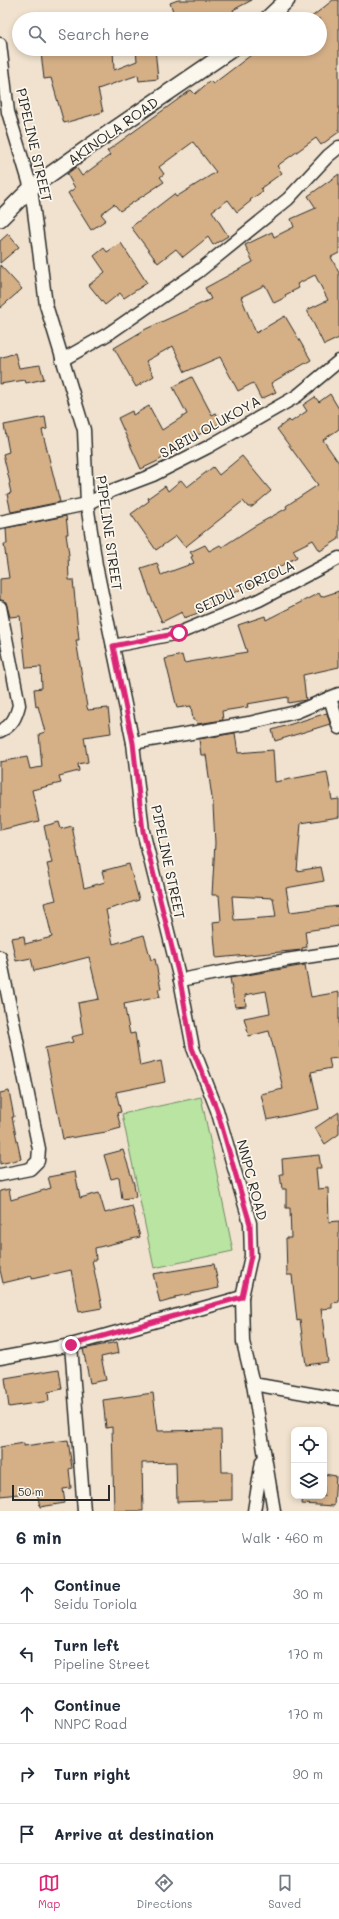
<!DOCTYPE html>
<html lang="en">
<head>
<meta charset="utf-8">
<style>
	:root { --surface:#fff; --page:#f2f2f3; --text:#1f2937; --muted:#747a83; --line:#e0e1e3; --accent:#db2777 }
	body { margin:0; font-family:Mali,sans-serif; background:var(--page); color:var(--text) }
	.controls { position:absolute; right:12px; bottom:12px; display:grid; overflow:hidden; border-radius:8px; box-shadow:0 2px 6px #0003 }
	.controls button { width:36px; height:36px; display:grid; place-items:center; padding:0; border:0; border-bottom:1px solid var(--line); background:var(--surface); color:var(--text); font:20px sans-serif }
	.scale { position:absolute; left:12px; bottom:10px; width:98px; box-sizing:border-box; padding-left:4px; border:2px solid #2b2b2b; border-top:0; font-size:11px; line-height:14px; white-space:nowrap; color:#2b2b2b; -webkit-text-stroke:3px #fbf7ec; paint-order:stroke }
	.stop { position:absolute; width:12px; height:12px; margin:-9px; border:3px solid #db2777; border-radius:50%; background:#fff }
	.stop.end { background:#db2777; border-color:#fff; box-shadow:0 1px 4px #0008 }
	.list { margin:0; padding:0; list-style:none }
	h2 { display:flex; justify-content:space-between; align-items:center; height:52px; margin:0; padding:0 16px; font-size:17px }
	h2 small { font-size:13px; font-weight:400; color:var(--muted) }
	.list li { display:grid; grid-template-columns:26px 1fr auto; gap:12px; align-items:center; box-sizing:border-box; height:60px; padding:0 16px; border-top:1px solid var(--line) }
	.list b { display:block; font-size:15px; white-space:nowrap }
	.list p { margin:0; font-size:13px; white-space:nowrap; color:var(--muted) }
	.list em { font-size:13px; font-style:normal; color:var(--muted) }
	.icon { flex:none; width:22px; height:22px; fill:none; stroke:currentColor; stroke-width:2; stroke-linecap:round; stroke-linejoin:round }
	.map { position:relative; flex:none; width:339px; height:1511px; overflow:hidden }
	.search { position:absolute; background:var(--surface); box-shadow:0 2px 6px #0003; left:12px; right:12px; top:12px; height:44px; display:flex; align-items:center; gap:10px; box-sizing:border-box; padding:0 14px; border-radius:22px; color:var(--muted); font-size:15px }
	.sheet { height:352px; background:var(--surface) }
	nav { display:flex; justify-content:space-around; align-items:center; box-sizing:border-box; height:56px; border-top:1px solid var(--line); background:var(--surface); font-size:11px; color:var(--muted) }
	nav a { display:grid; justify-items:center; gap:2px }
	nav .on { color:var(--accent) }
	.map>svg:first-child { display:block }
</style>
</head>
<body>
<div class="map">
<svg width="339" height="1511" viewBox="0 0 339 1511">
	<rect width="100%" height="100%" fill="#f0e2ce"/>
	<filter id="ink" filterUnits="userSpaceOnUse"><feTurbulence type="fractalNoise" baseFrequency=".025" numOctaves="2"/><feDisplacementMap in="SourceGraphic" scale="8" xChannelSelector="R" yChannelSelector="G"/><feConvolveMatrix kernelMatrix="1 2 1 2 8 2 1 2 1" color-interpolation-filters="sRGB"/></filter>
	<g filter="url(#ink)">
		<polygon fill="#b9e4a2" stroke="#728866" points="201,1097 233,1251 154,1268 122,1114"/>
		<g fill="#d5b087" stroke="#2b2b2b" fill-rule="evenodd">
			<polygon points="178,0 252,0 233,10 237,19 176,19 170,3"/>
			<polygon points="333,0 339,0 339,132 321,145 316,138 277,166 282,173 261,188 263,191 250,200 251,201 237,212 228,200 212,211 228,236 213,245 208,237 183,257 176,249 158,263 131,227 174,194 176,197 216,172 193,142 159,167 164,174 160,177 164,182 120,211 114,204 101,214 106,220 91,230 68,193 75,188 67,174 76,167 82,176 110,155 107,151 191,90 195,94 210,81 213,84 259,49 320,49 320,19 309,19"/>
			<polygon points="58,49 113,49 114,70 137,61 136,49 155,49 158,79 139,81 138,75 98,89 103,112 64,123 51,78 44,79 41,52"/>
			<polygon points="339,174 339,253 331,257 339,273 339,338 324,345 307,310 328,300 315,275 297,284 299,288 285,295 286,297 274,303 265,285 241,297 256,333 285,316 311,360 271,383 276,392 261,399 253,383 238,391 220,357 185,372 173,346 146,361 154,376 136,387 114,348 146,329 211,299 205,288 253,262 245,245 272,232 274,237 294,227 291,219 316,208 308,196"/>
			<polygon points="8,234 19,247 0,263 0,241"/>
			<polygon points="121,243 147,283 124,298 120,293 105,305 89,285 105,272 94,256 104,248 107,252"/>
			<polygon points="0,265 22,289 0,308"/>
			<polygon points="15,353 19,368 40,365 44,379 26,383 25,380 0,384 0,358"/>
			<polygon points="192,377 212,415 216,413 221,423 198,435 197,433 173,449 174,451 156,462 141,469 118,418 132,411 133,415 149,406 162,430 187,414 173,387"/>
			<polygon points="330,394 339,409 339,429 323,440 339,463 339,539 320,551 313,540 293,550 297,557 270,572 272,577 251,587 250,584 201,612 184,618 182,612 162,622 150,595 141,568 157,563 161,575 194,563 191,557 193,556 190,552 205,545 209,551 220,545 222,547 253,527 287,508 286,506 318,485 277,429 289,420 291,422 307,411 303,405 315,397 319,402"/>
			<polygon points="45,417 47,429 42,430 60,502 11,512 7,494 11,493 9,484 10,483 3,454 9,452 4,425"/>
			<polygon points="242,456 271,491 252,507 248,507 243,501 185,547 176,536 156,550 131,514 149,501 148,498 165,486 168,491 181,480 187,487 213,467 219,475"/>
			<polygon points="66,516 68,534 66,534 69,555 68,555 69,580 73,580 79,640 76,640 87,707 88,710 108,708 111,733 84,737 88,762 78,764 79,771 59,776 61,783 32,790 39,821 0,830 0,762 27,757 30,769 42,767 39,734 45,732 38,706 36,707 34,689 42,688 41,667 26,668 20,616 10,617 6,602 0,600 0,579 9,578 4,544 7,544 6,528"/>
			<polygon points="339,591 339,667 303,675 306,700 288,703 288,697 247,704 248,707 222,711 223,720 197,724 196,720 193,720 191,706 177,708 165,659 182,655 184,663 247,652 238,625 265,616 266,620 319,593 321,597"/>
			<polygon points="327,713 330,724 275,741 272,730"/>
			<path d="M 235,733 L 238,753 L 273,750 L 275,782 L 327,772 L 332,800 L 339,799 L 339,817 L 301,823 L 297,871 L 321,867 L 324,881 L 286,888 L 290,912 L 339,906 L 339,926 L 305,931 L 307,947 L 302,948 L 302,950 L 216,958 L 213,922 L 221,921 L 219,895 L 212,895 L 215,843 L 213,805 L 206,755 L 201,755 L 199,739 ZM 232,896 L 273,898 L 276,917 L 234,920 Z"/>
			<polygon points="59,822 61,829 72,826 84,888 105,882 102,871 129,864 139,900 106,910 113,944 144,935 151,960 155,959 161,989 158,989 160,997 124,1004 130,1034 135,1033 140,1066 161,1061 165,1082 116,1092 121,1112 117,1113 121,1128 106,1132 63,1139 45,1048 73,1042 71,1037 83,1034 78,1003 99,999 89,957 34,971 31,958 16,961 11,938 24,936 25,944 52,937 44,903 56,900 47,864 52,863 44,826"/>
			<polygon points="305,965 311,997 339,992 339,1058 329,1059 331,1068 311,1072 319,1109 267,1120 261,1094 283,1089 277,1062 269,1031 249,1036 244,1018 270,1013 266,991 245,995 246,1006 235,1007 230,978"/>
			<polygon points="9,1091 14,1117 12,1117 21,1159 0,1164 0,1093"/>
			<polygon points="339,1112 339,1134 325,1144 315,1128"/>
			<polygon points="123,1150 134,1184 136,1197 122,1199 119,1177 111,1179 104,1155"/>
			<polygon points="319,1155 321,1168 316,1168 318,1189 328,1188 329,1222 339,1221 339,1302 332,1303 332,1308 321,1309 328,1362 306,1365 300,1320 297,1321 292,1275 287,1275 286,1238 291,1238 290,1208 286,1208 286,1189 282,1189 280,1174 283,1174 282,1159"/>
			<polygon points="75,1172 80,1198 99,1193 105,1213 132,1206 140,1237 95,1248 96,1260 92,1260 102,1308 79,1312 71,1270 32,1279 32,1276 3,1283 0,1270 0,1191 9,1189 11,1200 51,1188 48,1177"/>
			<polygon points="214,1264 219,1288 175,1297 175,1299 160,1303 153,1274"/>
			<polygon points="117,1342 119,1353 101,1357 106,1380 90,1383 83,1349"/>
			<polygon points="59,1369 62,1389 48,1392 49,1401 9,1407 5,1378"/>
			<polygon points="153,1393 158,1431 221,1430 222,1472 232,1472 232,1500 177,1502 176,1462 142,1463 143,1511 114,1511 112,1427 106,1428 103,1400"/>
			<polygon points="68,1440 72,1468 69,1469 71,1488 63,1489 65,1503 40,1507 37,1492 0,1496 0,1447 24,1443 24,1446"/>
			<polygon points="324,1474 336,1476 334,1506 302,1504 303,1496 324,1496"/>
		</g>
		<g fill="none" stroke-linecap="round" stroke-linejoin="round">
			<g stroke="#2b2b2b" stroke-width="15">
				<g id="minor">
					<polyline points="0,44 8,112 31,188 46,305 84,430 87,504 96,565 133,743 143,831 180,980 193,1048 217,1110 250,1223 251,1256 242,1297 243,1342 253,1384 274,1511"/>
					<polyline points="62,360 108,334 199,271 288,199 328,156 339,147"/>
					<polyline points="0,522 87,504 111,491 153,475 208,447 297,396 339,361"/>
					<path d="M 0,607 L 19,705 C 16,717 12,726 0,731"/>
					<polyline points="113,646 179,633 259,600 339,558"/>
					<polyline points="330,698 339,728"/>
					<polyline points="133,743 249,723 296,712 339,694"/>
					<polyline points="0,957 39,1149 38,1161 30,1169 0,1175"/>
					<polyline points="180,980 286,960 339,952"/>
					<polyline points="71,1345 84,1511"/>
					<polyline points="0,1358 71,1345 242,1297"/>
					<polyline points="253,1384 339,1399"/>
					<polyline points="254,1511 262,1461"/>
				</g>
			</g>
			<g stroke="#2b2b2b" stroke-width="18">
				<g id="tertiary">
					<polyline points="267,19 287,0"/>
					<polyline points="0,219 31,188 100,139 232,49"/>
				</g>
			</g>
			<use href="#minor" stroke="#fbf7ec" stroke-width="12"/>
			<use href="#tertiary" stroke="#fbf7ec" stroke-width="15"/>
		</g>
	</g>
	<g fill="none" stroke-linecap="round" stroke-linejoin="round" filter="url(#ink)">
		<polyline stroke="#db2777" stroke-width="5" points="71,1345 242,1297 251,1256 250,1224 217,1110 192,1048 180,980 143,831 133,743 113,646 179,633"/>
	</g>
	<g text-anchor="middle" stroke-width="3.5" stroke-linejoin="round" paint-order="stroke">
		<g font-size="14" fill="#2b2b2b" stroke="#fbf7ec">
			<text transform="translate(113 131) rotate(-35)" y="5">AKINOLA ROAD</text>
			<text transform="translate(34 145) rotate(77)" y="5">PIPELINE STREET</text>
			<text transform="translate(210 427) rotate(-29)" y="5">SABIU OLUKOYA</text>
			<text transform="translate(109 533) rotate(82)" y="5">PIPELINE STREET</text>
			<text transform="translate(245 587) rotate(-25)" y="5">SEIDU TORIOLA</text>
			<text transform="translate(168 862) rotate(78)" y="5">PIPELINE STREET</text>
			<text transform="translate(252 1180) rotate(75)" y="5">NNPC ROAD</text>
		</g>
	</g>
</svg>
<div class="controls">
<button><svg class="icon" aria-label="locate" viewBox="0 0 24 24"><circle cx="12" cy="12" r="6"/><path d="M12 2v4M12 18v4M2 12h4M18 12h4"/></svg></button>
<button><svg class="icon" aria-label="layers" viewBox="0 0 24 24"><path d="M12 4l9 5-9 5-9-5zM3 14l9 5 9-5"/></svg></button>
</div>
<div class="scale">50 m</div>
<div class="stop" style="left:179px;top:633px"></div>
<div class="stop end" style="left:71px;top:1345px"></div>
<div class="search"><svg class="icon" aria-label="search" viewBox="0 0 24 24"><circle cx="10" cy="10" r="6"/><path d="M15 15l6 6"/></svg>Search here</div>
</div>
<section class="sheet">
<h2>6 min<small>Walk · 460 m</small></h2>
<ul class="list">
<li><svg class="icon" aria-label="ahead" viewBox="0 0 24 24"><path d="M12 20V5M6 11l6-6 6 6"/></svg><div><b>Continue</b><p>Seidu Toriola</p></div><em>30 m</em></li>
<li><svg class="icon" aria-label="left" viewBox="0 0 24 24"><path d="M17 20v-9H6M10 6l-5 5 5 5"/></svg><div><b>Turn left</b><p>Pipeline Street</p></div><em>170 m</em></li>
<li><svg class="icon" aria-label="ahead" viewBox="0 0 24 24"><path d="M12 20V5M6 11l6-6 6 6"/></svg><div><b>Continue</b><p>NNPC Road</p></div><em>170 m</em></li>
<li><svg class="icon" aria-label="right" viewBox="0 0 24 24"><path d="M7 20v-9h11M14 6l5 5-5 5"/></svg><div><b>Turn right</b></div><em>90 m</em></li>
<li><svg class="icon" aria-label="arrive" viewBox="0 0 24 24"><path d="M6 21V4h12l-3 4 3 4H6"/></svg><div><b>Arrive at destination</b></div></li>
</ul>
</section>
<nav>
<a class="on"><svg class="icon" aria-label="map" viewBox="0 0 24 24"><path d="M3 6l6-2 6 2 6-2v14l-6 2-6-2-6 2zM9 4v14M15 6v14"/></svg>Map</a>
<a><svg class="icon" aria-label="directions" viewBox="0 0 24 24"><path d="M12 3l9 9-9 9-9-9zM9 14v-3h6M13 9l2 2-2 2"/></svg>Directions</a>
<a><svg class="icon" aria-label="saved" viewBox="0 0 24 24"><path d="M7 4h10v16l-5-4-5 4z"/></svg>Saved</a>
</nav>
</body>
</html>
